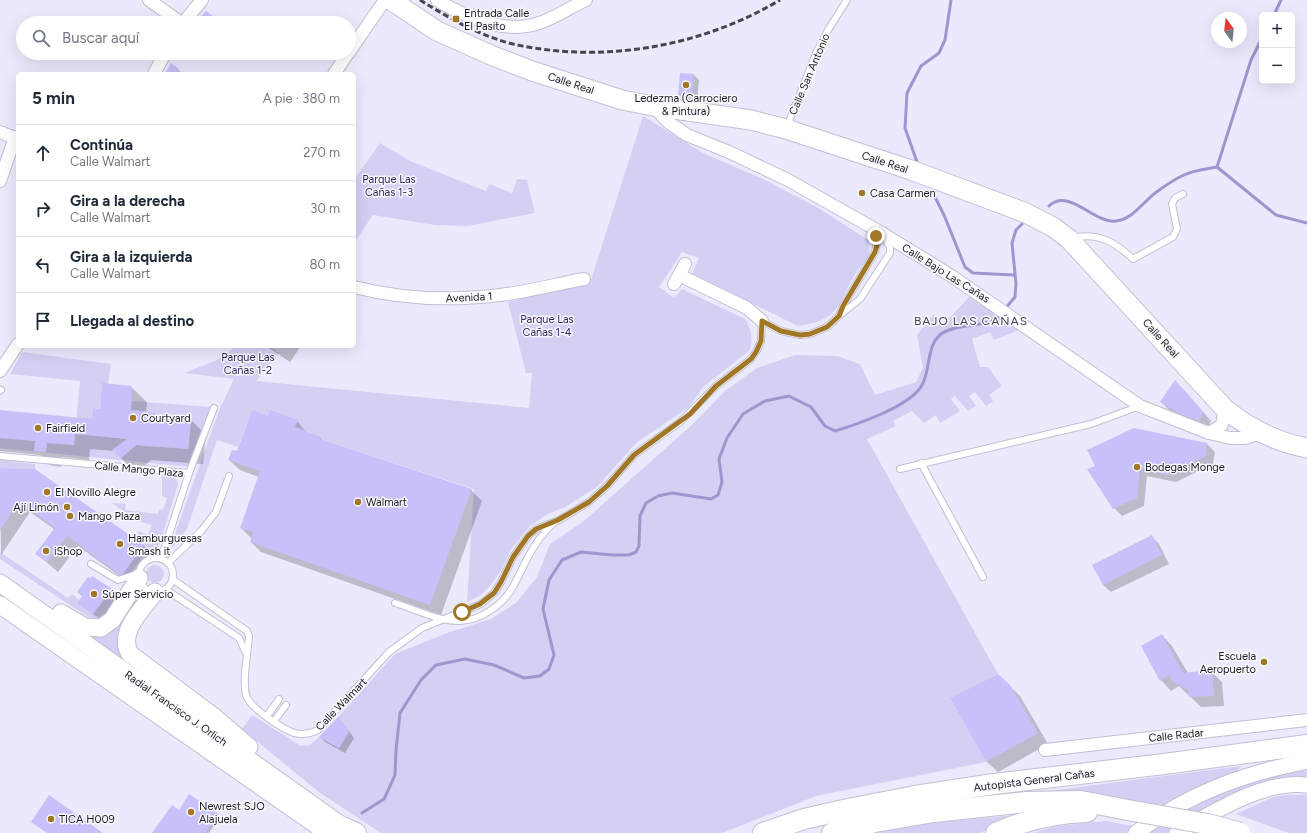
<!DOCTYPE html>
<html lang="es">
<head>
<meta charset="utf-8">
<style>
	:root { --surface:#fff; --page:#f6f6f7; --text:#1f2937; --muted:#747a83; --line:#e0e1e3 }
	body { margin:0; font-family:Figtree,sans-serif; background:var(--page); color:var(--text) }
	.controls { position:absolute; right:12px; top:12px; display:grid; overflow:hidden; border-radius:6px; box-shadow:0 4px 16px #0002 }
	.controls button { width:36px; height:36px; display:grid; place-items:center; padding:0; border:0; border-bottom:1px solid var(--line); background:var(--surface); color:var(--text); font:20px sans-serif }
	.compass { position:absolute; left:1211px; top:12px; width:36px; height:36px; border-radius:50%; background:var(--surface); box-shadow:0 4px 16px #0002; rotate:345deg }
	.stop { position:absolute; width:12px; height:12px; margin:-9px; border:3px solid #a17727; border-radius:50%; background:#fff }
	.stop.end { background:#a17727; border-color:#fff; box-shadow:0 1px 4px #0008 }
	.list { margin:0; padding:0; list-style:none }
	h2 { display:flex; justify-content:space-between; align-items:center; height:52px; margin:0; padding:0 16px; font-size:17px }
	h2 small { font-size:13px; font-weight:400; color:var(--muted) }
	.list li { display:grid; grid-template-columns:26px 1fr auto; gap:12px; align-items:center; box-sizing:border-box; height:56px; padding:0 16px; border-top:1px solid var(--line) }
	.list b { display:block; font-size:15px; white-space:nowrap }
	.list p { margin:0; font-size:13px; white-space:nowrap; color:var(--muted) }
	.list em { font-size:13px; font-style:normal; color:var(--muted) }
	.icon { flex:none; width:22px; height:22px; fill:none; stroke:currentColor; stroke-width:2; stroke-linecap:round; stroke-linejoin:round }
	.map { position:relative; flex:none; width:1307px; height:833px; overflow:hidden }
	.search { position:absolute; background:var(--surface); box-shadow:0 4px 16px #0002; left:16px; top:16px; width:340px; height:44px; display:flex; align-items:center; gap:10px; box-sizing:border-box; padding:0 14px; border-radius:22px; color:var(--muted); font-size:15px }
	.panel { position:absolute; background:var(--surface); box-shadow:0 4px 16px #0002; left:16px; top:72px; width:340px; height:276px; border-radius:6px }
	.map>svg:first-child { display:block }
</style>
</head>
<body>
<div class="map">
<svg width="1307" height="833" viewBox="0 0 1307 833">
	<rect width="100%" height="100%" fill="#ebeafd"/>
	<g fill="#d3d0f4">
		<path d="M 643,116 L 703,153 L 765,180 L 820,209 L 868,240 L 870,256 C 865,262 860,267 856,273 C 836,304 842,320 798,326 L 692,274 L 699,258 L 682,252 L 659,287 L 674,298 L 682,289 L 745,319 C 751,329 754,340 749,351 L 703,387 L 689,407 L 636,443 L 597,487 L 567,506 L 546,515 L 530,526 L 511,549 L 502,569 L 490,586 L 481,595 L 467,602 L 474,489 L 320,439 L 319,436 L 252,410 L 238,447 L 217,440 L 187,529 L 171,549 L 176,531 L 220,408 L 234,379 L 184,373 L 215,361 L 237,346 L 269,346 L 279,353 L 256,381 L 529,408 L 532,373 L 526,373 L 508,302 L 590,283 Z"/>
		<polygon points="380,143 410,161 486,191 489,184 512,193 517,179 527,180 535,213 468,226 435,225 373,215 354,243 354,180"/>
		<polygon points="969,297 1019,330 994,340 990,332 972,339 980,367 988,367 1002,386 989,395 993,401 986,406 975,392 969,396 976,406 968,411 955,396 951,399 960,411 940,423 936,415 924,423 912,411 893,421 896,426 867,439 998,674 950,698 986,762 816,796 722,833 381,833 320,793 242,729 252,715 301,746 310,745 319,737 339,748 349,732 339,716 395,654 447,633 491,619 516,603 537,577 550,544 584,521 694,423 725,391 757,368 795,355 837,356 860,364 875,395 916,382 923,368 917,335 934,314 944,324"/>
		<polygon points="22,352 111,364 108,384 102,384 100,409 93,408 91,435 127,439 112,450 121,458 143,440 142,446 189,449 191,419 156,416 156,413 131,410 132,401 211,407 190,467 0,448 0,438 35,441 34,451 46,452 47,443 74,445 80,381 10,374"/>
		<polygon points="0,460 35,464 35,469 0,468"/>
		<polygon points="162,475 175,478 178,484 160,544 153,551 145,553 130,574 121,575 143,545 135,538 139,531 148,535 152,525 136,521 112,503 126,504 125,510 158,514 159,509 163,510 167,498 162,496"/>
		<path d="M 0,552 L 68,598 L 72,594 L 79,600 L 77,603 L 93,614 L 112,589 L 121,593 C 113,605 104,622 88,617 L 0,559 Z"/>
		<circle cx="155" cy="574" r="9"/>
		<polygon points="138,592 146,597 121,651 127,662 81,631 90,633"/>
		<polygon points="1241,766 1235,774 1169,806 1126,799 1002,797"/>
		<polygon points="1307,766 1307,777 1287,778 1213,805 1167,833 1148,833 1175,814 1239,782"/>
		<polygon points="1288,795 1307,795 1307,833 1289,833 1236,814 1273,797"/>
		<polygon points="1019,815 980,833 871,833 929,823"/>
		<polygon points="1106,821 1138,827 1129,833 1032,833 1057,826"/>
	</g>
	<g fill="#0003">
		<polygon points="213,18 215,20 213,23 205,23"/>
		<polygon points="171,65 181,72 180,74 167,74"/>
		<polygon points="694,75 699,80 697,101 684,100 679,95"/>
		<polygon points="266,346 301,346 290,362"/>
		<polygon points="131,387 147,402 146,413 156,414 160,418 191,420 206,435 203,464 151,460 136,473 114,451 90,449 89,460 62,457 61,467 50,465 40,455 0,451 0,411 93,420 101,410"/>
		<polygon points="1183,389 1211,421 1207,428 1189,421 1169,410 1161,402"/>
		<polygon points="269,417 297,421 307,433 319,436 323,441 471,490 482,501 441,615 261,552 251,542 252,539 241,528 259,477 240,470 229,460"/>
		<polygon points="1207,444 1215,452 1213,464 1176,482 1147,476 1144,506 1122,516 1114,508 1088,470"/>
		<polygon points="0,469 143,545 153,556 132,585 78,546 58,572 37,554 54,529 30,512 1,555"/>
		<polygon points="1151,536 1159,544 1169,564 1111,592 1103,585"/>
		<polygon points="111,589 119,597 102,621 78,603 83,597 78,592"/>
		<polygon points="1162,635 1172,646 1188,673 1211,671 1222,682 1224,706 1201,707 1179,686 1171,691 1161,680"/>
		<polygon points="998,675 1020,696 1048,744 998,772 987,762 951,698"/>
		<polygon points="339,718 354,738 345,753 325,742 320,737"/>
		<polygon points="180,811 218,815 220,817 209,833 153,833"/>
	</g>
	<g fill="none" stroke-linecap="round" stroke-linejoin="round">
		<g stroke="#9e97cf" stroke-width="3">
			<polyline points="1274,15 1281,0"/>
			<polyline points="917,162 905,128 907,93 921,66 939,53 945,40 951,0"/>
			<polyline points="1217,167 1251,60 1262,38"/>
			<polyline points="933,193 944,215 965,267 973,273 1014,275"/>
			<path d="M 1049,206 C 1069,187 1094,224 1116,221 C 1134,219 1144,200 1158,191 C 1166,185 1175,179 1184,175 C 1193,170 1207,169 1217,167 L 1276,215 L 1307,223"/>
			<polyline points="1004,310 1015,297 1016,284 1012,243 1016,230 1022,224"/>
			<path d="M 362,813 L 384,799 L 395,775 L 396,750 L 400,713 L 421,680 L 436,665 L 465,659 L 494,665 L 524,678 L 540,676 L 549,669 L 554,655 L 543,609 L 549,580 L 562,560 L 581,552 L 612,555 L 629,555 L 636,552 L 639,546 L 640,516 L 646,503 L 658,496 L 672,493 L 711,499 L 718,495 L 722,482 L 719,459 L 727,438 L 743,414 L 765,401 L 789,396 L 811,407 L 825,426 L 835,431 C 858,424 911,406 922,385 C 931,369 926,346 941,334 C 958,322 988,329 1001,314"/>
		</g>
	</g>
	<g fill="#c7c0f9">
		<polygon points="206,11 214,17 209,23 205,23 199,19"/>
		<polygon points="171,63 179,69 176,74 165,74"/>
		<polygon points="680,73 694,74 692,97 678,95"/>
		<polygon points="1175,380 1204,413 1199,421 1180,414 1160,402"/>
		<polygon points="102,383 132,386 131,410 156,413 156,416 191,419 188,449 136,445 121,458 112,450 127,439 75,434 74,445 47,443 46,452 34,451 35,441 0,438 0,410 92,419 93,408 100,409"/>
		<polygon points="252,410 268,416 270,410 298,420 295,427 319,436 320,439 472,489 430,605 250,542 253,532 240,528 260,471 228,460 232,450 237,451"/>
		<polygon points="1134,428 1207,443 1206,456 1167,475 1140,468 1137,498 1113,509 1087,469 1095,466 1087,450"/>
		<polygon points="0,468 35,469 144,545 123,574 120,575 67,536 47,562 35,554 55,528 19,502 0,530"/>
		<polygon points="1152,535 1162,555 1103,585 1092,565"/>
		<polygon points="92,576 112,589 93,614 77,603 82,596 77,592 88,577 90,578"/>
		<polygon points="1162,634 1183,673 1212,670 1214,696 1189,697 1188,690 1173,682 1169,675 1160,681 1141,646"/>
		<polygon points="998,674 1010,685 1038,733 986,762 950,698"/>
		<polygon points="339,716 349,732 339,748 319,737"/>
		<polygon points="189,794 219,814 205,833 152,833 172,805 179,810"/>
		<polygon points="49,795 103,833 47,833 31,822"/>
	</g>
	<g fill="none" stroke-linecap="round" stroke-linejoin="round">
		<g stroke="#c1bfd2" stroke-width="8">
			<g id="service">
				<polyline points="787,127 817,51 828,30 847,0"/>
				<path d="M 1072,238 C 1098,232 1115,242 1133,259 L 1173,237 L 1177,229 L 1172,204 L 1175,198 L 1183,194"/>
				<polyline points="839,316 860,299 890,253 890,247 885,238"/>
				<polyline points="762,321 781,331 800,335 810,334 827,327 839,316 843,306 875,252 877,242 873,230"/>
				<polyline points="0,391 1,390"/>
				<polyline points="0,456 189,473 161,559"/>
				<polyline points="921,463 983,577"/>
				<polyline points="900,469 1091,424 1140,406"/>
				<polyline points="189,473 214,408"/>
				<circle cx="156" cy="575" r="17"/>
				<polyline points="168,563 202,530 216,512 229,476"/>
				<polyline points="91,564 118,580 137,574"/>
				<path d="M 172,579 L 247,631 L 249,636 C 248,653 242,679 246,695 C 250,708 281,728 294,733 C 303,735 310,734 318,730 L 389,652 L 422,628 L 481,604 L 494,593 L 501,582 L 513,557 L 528,536 L 536,529 L 559,520 L 589,502 L 607,486 L 634,455 L 680,422 L 716,386 L 751,359 L 756,352 L 761,341 L 762,321"/>
				<polyline points="165,589 239,638 246,653"/>
				<path d="M 395,603 C 414,609 436,620 457,621 C 480,622 504,604 514,585 C 526,562 534,540 554,523"/>
				<polyline points="267,716 279,699"/>
				<polyline points="274,721 286,705"/>
			</g>
		</g>
		<g stroke="#c1bfd2" stroke-width="14">
			<g id="minor">
				<polyline points="149,0 181,23"/>
				<path d="M 437,0 C 467,18 507,36 542,22 C 558,16 571,7 586,0"/>
				<polyline points="183,23 202,0"/>
				<polyline points="349,52 385,0"/>
				<polyline points="154,74 165,53"/>
				<polyline points="334,74 348,53"/>
				<polyline points="653,106 668,122 687,135 729,152 788,180 882,233 950,275 1140,406 1209,433 1230,438 1245,438 1261,433"/>
				<polyline points="0,132 18,139"/>
				<polyline points="0,181 15,137"/>
				<polyline points="679,275 747,308 762,321"/>
				<polyline points="674,284 685,264"/>
				<path d="M 354,287 C 401,299 451,301 500,295 C 528,292 556,284 584,279"/>
				<polyline points="0,371 18,344"/>
				<polyline points="1209,433 1222,425 1225,409"/>
				<polyline points="1045,750 1307,720"/>
			</g>
		</g>
		<g stroke="#c1bfd2" stroke-width="17">
			<g id="tertiary">
				<path d="M 1136,833 C 1189,793 1243,774 1307,761"/>
				<path d="M 1177,833 C 1214,812 1263,780 1307,785"/>
			</g>
		</g>
		<g stroke="#c1bfd2" stroke-width="19">
			<g id="secondary">
				<polyline points="0,583 352,833"/>
				<path d="M 155,592 C 143,609 117,632 130,654 L 213,716 L 249,747"/>
				<polyline points="0,605 328,833"/>
				<polyline points="61,613 85,627 101,628 112,620 139,578"/>
			</g>
		</g>
		<g stroke="#c1bfd2" stroke-width="21">
			<path id="primary" d="M 391,0 L 437,31 L 493,56 L 532,71 L 622,100 L 653,106 L 751,120 L 786,129 L 911,170 L 1026,213 L 1053,227 L 1069,239 L 1225,409 C 1250,429 1276,442 1307,448"/>
		</g>
		<g stroke="#c1bfd2" stroke-width="22">
			<g id="trunk">
				<polyline points="345,828 356,833"/>
				<polyline points="763,833 804,819 848,809 915,796 994,784 1164,764 1307,745"/>
				<polyline points="832,833 875,822 934,812 1026,802 1081,801 1133,811"/>
				<path d="M 996,833 C 1025,820 1055,813 1087,812"/>
			</g>
		</g>
		<use href="#service" stroke="#fff" stroke-width="6"/>
		<use href="#minor" stroke="#fff" stroke-width="12"/>
		<use href="#tertiary" stroke="#fff" stroke-width="15"/>
		<use href="#secondary" stroke="#fff" stroke-width="17"/>
		<use href="#primary" stroke="#fff" stroke-width="19"/>
		<use href="#trunk" stroke="#fff" stroke-width="20"/>
		<path stroke="#47464f" stroke-width="3" stroke-dasharray="6 3" stroke-linecap="butt" d="M 420,0 C 449,18 480,36 513,44 C 603,64 701,47 780,0"/>
		<g stroke="#c1bfd2" stroke-width="22" stroke-linecap="butt">
			<polyline id="trunk-bridge" points="1133,811 1208,824 1240,833"/>
		</g>
		<use href="#trunk-bridge" stroke="#fff" stroke-width="20"/>
	</g>
	<g fill="none" stroke-linecap="round" stroke-linejoin="round">
		<polyline stroke="#a17727" stroke-width="5" points="462,612 480,604 494,593 501,582 513,557 528,536 536,529 558,520 589,502 607,486 634,455 690,414 716,386 751,359 756,352 761,341 762,321 781,331 800,335 810,334 827,327 839,316 843,306 875,252 877,245 876,236"/>
	</g>
	<g fill="#a17727" stroke="#f9f9fd" stroke-width="1.5">
		<rect x="452" y="15" width="8" height="8" rx="2"/>
		<circle cx="686" cy="85" r="4"/>
		<circle cx="862" cy="193" r="4"/>
		<circle cx="133" cy="418" r="4"/>
		<circle cx="38" cy="428" r="4"/>
		<circle cx="1137" cy="467" r="4"/>
		<circle cx="47" cy="492" r="4"/>
		<circle cx="358" cy="502" r="4"/>
		<circle cx="67" cy="507" r="4"/>
		<circle cx="70" cy="516" r="4"/>
		<circle cx="120" cy="544" r="4"/>
		<circle cx="46" cy="551" r="4"/>
		<circle cx="94" cy="594" r="4"/>
		<circle cx="1264" cy="662" r="4"/>
		<circle cx="191" cy="812" r="4"/>
		<circle cx="51" cy="819" r="4"/>
	</g>
	<g text-anchor="middle" stroke-width="3" stroke-linejoin="round" paint-order="stroke">
		<g font-size="11" fill="#1b1a21" stroke="#f9f9fd" text-anchor="start">
			<text x="464" y="17">Entrada Calle<tspan x="464" dy="13">El Pasito</tspan></text>
			<text x="686" y="102" text-anchor="middle">Ledezma (Carrociero<tspan x="686" dy="13">&amp; Pintura)</tspan></text>
			<text x="870" y="197">Casa Carmen</text>
			<text x="141" y="422">Courtyard</text>
			<text x="46" y="432">Fairfield</text>
			<text x="1145" y="471">Bodegas Monge</text>
			<text x="55" y="496">El Novillo Alegre</text>
			<text x="366" y="506">Walmart</text>
			<text x="59" y="511" text-anchor="end">Ají Limón</text>
			<text x="78" y="520">Mango Plaza</text>
			<text x="128" y="542">Hamburguesas<tspan x="128" dy="13">Smash it</tspan></text>
			<text x="54" y="555">iShop</text>
			<text x="102" y="598">Súper Servicio</text>
			<text x="1256" y="660" text-anchor="end">Escuela<tspan x="1256" dy="13">Aeropuerto</tspan></text>
			<text x="199" y="810">Newrest SJO<tspan x="199" dy="13">Alajuela</tspan></text>
			<text x="59" y="823">TICA H009</text>
		</g>
		<g font-size="11" fill="#1b1a21" stroke="#f9f9fd">
			<text transform="translate(809 74) rotate(-67)" y="4">Calle San Antonio</text>
			<text transform="translate(571 83) rotate(18)" y="4">Calle Real</text>
			<text transform="translate(885 162) rotate(18)" y="4">Calle Real</text>
			<text transform="translate(946 273) rotate(32)" y="4">Calle Bajo Las Cañas</text>
			<text transform="translate(469 297) rotate(-3)" y="4">Avenida 1</text>
			<text transform="translate(1161 338) rotate(48)" y="4">Calle Real</text>
			<text transform="translate(139 469) rotate(5)" y="4">Calle Mango Plaza</text>
			<text transform="translate(341 704) rotate(-46)" y="4">Calle Walmart</text>
			<text transform="translate(176 708) rotate(35)" y="4">Radial Francisco J. Orlich</text>
			<text transform="translate(1176 735) rotate(-6)" y="4">Calle Radar</text>
			<text transform="translate(1034 780) rotate(-7)" y="4">Autopista General Cañas</text>
		</g>
		<g font-size="11" fill="#352567" stroke="#f9f9fd">
			<text x="389" y="183">Parque Las<tspan x="389" dy="13">Cañas 1-3</tspan></text>
			<text x="547" y="323">Parque Las<tspan x="547" dy="13">Cañas 1-4</tspan></text>
			<text x="248" y="361">Parque Las<tspan x="248" dy="13">Cañas 1-2</tspan></text>
		</g>
		<g font-size="12" letter-spacing="1" fill="#464454" stroke="#f9f9fd">
			<text x="971" y="325">BAJO LAS CAÑAS</text>
		</g>
	</g>
</svg>
<div class="controls">
<button>+</button>
<button>−</button>
</div>
<svg class="compass" viewBox="-18 -18 36 36"><path d="M0-13l5 13h-10z" fill="#e53935"/><path d="M0 13l5-13h-10z" fill="#747a83"/></svg>
<div class="stop" style="left:462px;top:612px"></div>
<div class="stop end" style="left:876px;top:236px"></div>
<div class="search"><svg class="icon" aria-label="search" viewBox="0 0 24 24"><circle cx="10" cy="10" r="6"/><path d="M15 15l6 6"/></svg>Buscar aquí</div>
<section class="panel">
<h2>5 min<small>A pie · 380 m</small></h2>
<ul class="list">
<li><svg class="icon" aria-label="ahead" viewBox="0 0 24 24"><path d="M12 20V5M6 11l6-6 6 6"/></svg><div><b>Continúa</b><p>Calle Walmart</p></div><em>270 m</em></li>
<li><svg class="icon" aria-label="right" viewBox="0 0 24 24"><path d="M7 20v-9h11M14 6l5 5-5 5"/></svg><div><b>Gira a la derecha</b><p>Calle Walmart</p></div><em>30 m</em></li>
<li><svg class="icon" aria-label="left" viewBox="0 0 24 24"><path d="M17 20v-9H6M10 6l-5 5 5 5"/></svg><div><b>Gira a la izquierda</b><p>Calle Walmart</p></div><em>80 m</em></li>
<li><svg class="icon" aria-label="arrive" viewBox="0 0 24 24"><path d="M6 21V4h12l-3 4 3 4H6"/></svg><div><b>Llegada al destino</b></div></li>
</ul>
</section>
</div>
</body>
</html>
